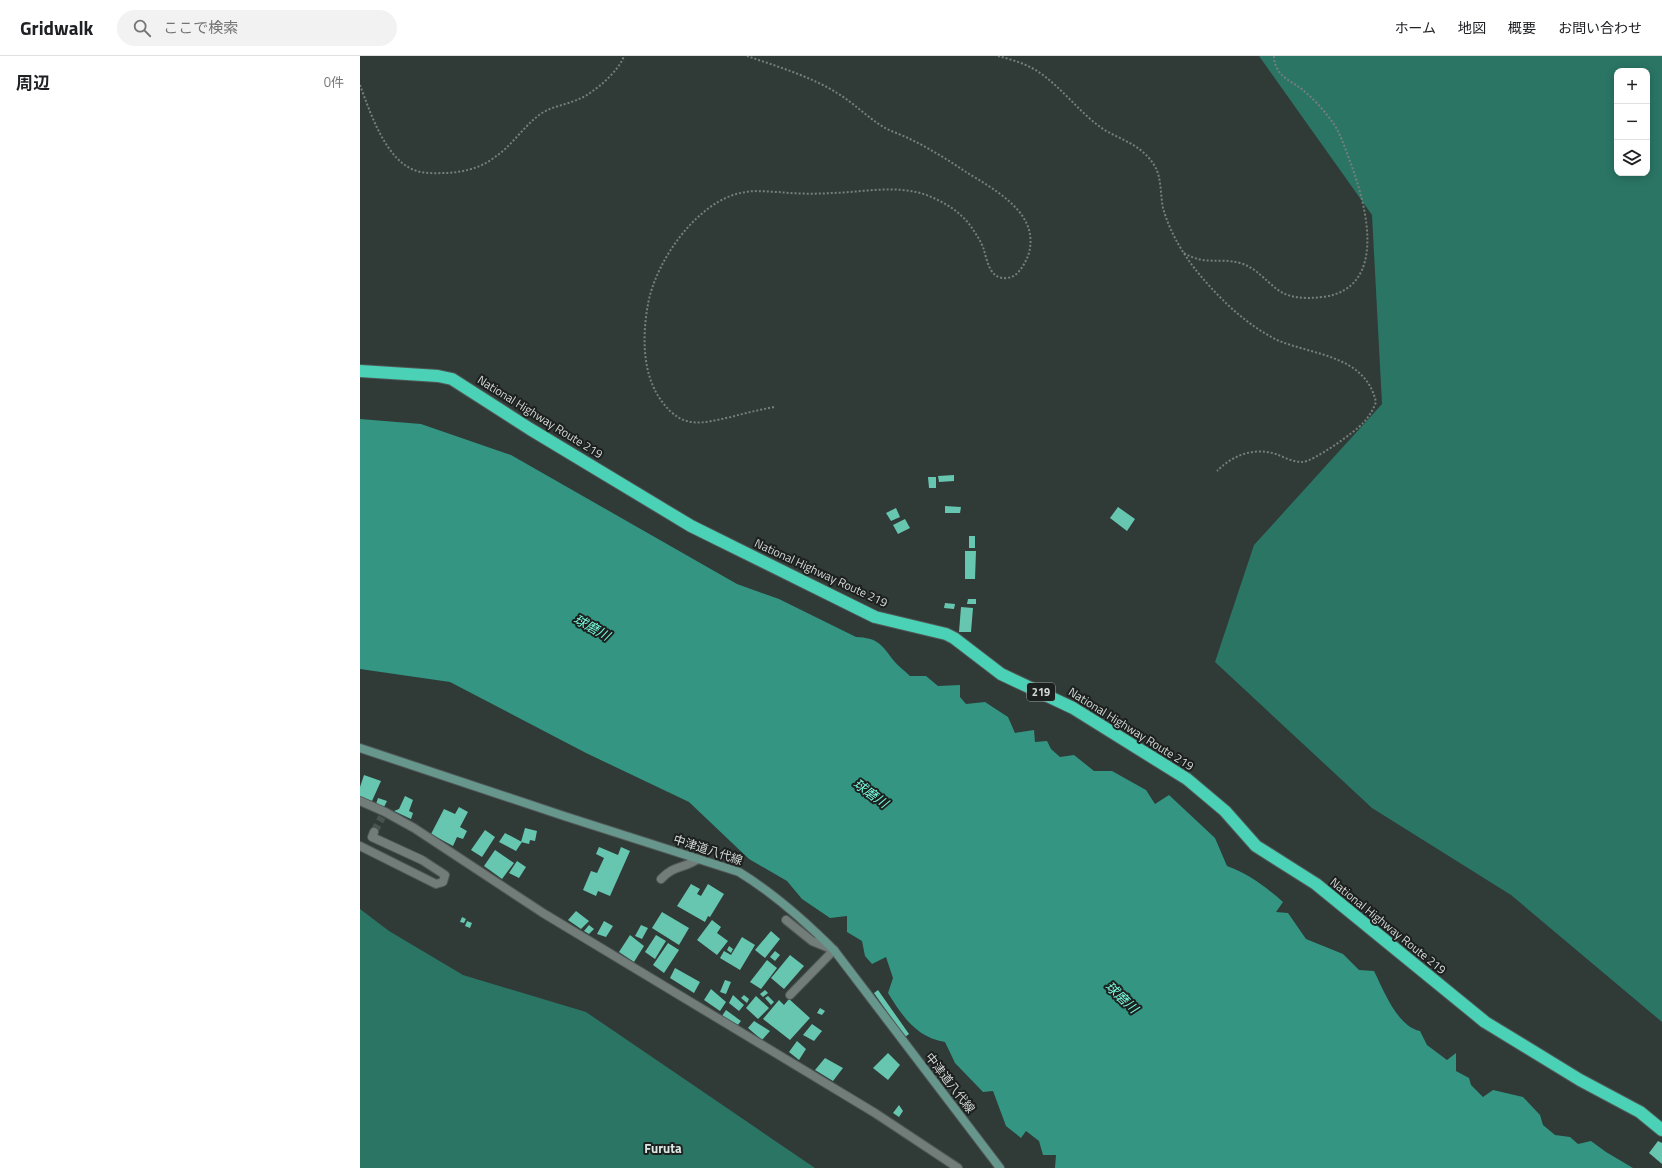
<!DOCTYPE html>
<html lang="ja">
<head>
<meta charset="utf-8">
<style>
	:root { --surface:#fff; --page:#f2f2f2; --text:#202124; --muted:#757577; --line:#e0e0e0 }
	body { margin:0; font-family:"Titillium Web","Noto Sans JP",sans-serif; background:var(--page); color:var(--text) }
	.controls { position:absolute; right:12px; top:12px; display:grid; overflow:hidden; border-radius:8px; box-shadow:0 2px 10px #0003 }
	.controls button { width:36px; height:36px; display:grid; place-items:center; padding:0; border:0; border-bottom:1px solid var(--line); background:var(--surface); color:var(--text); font:20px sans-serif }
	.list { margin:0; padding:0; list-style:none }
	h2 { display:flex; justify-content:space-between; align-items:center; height:52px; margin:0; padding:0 16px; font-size:17px }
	h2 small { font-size:13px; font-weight:400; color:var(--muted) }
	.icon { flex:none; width:22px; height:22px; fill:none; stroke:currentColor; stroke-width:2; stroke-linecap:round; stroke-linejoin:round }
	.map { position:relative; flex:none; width:1302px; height:1112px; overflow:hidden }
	header { display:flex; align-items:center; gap:24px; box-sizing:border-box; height:56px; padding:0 20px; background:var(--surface); border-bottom:1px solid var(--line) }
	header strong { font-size:19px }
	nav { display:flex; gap:22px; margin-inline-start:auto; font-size:14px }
	.search { width:280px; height:36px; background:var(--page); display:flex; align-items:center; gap:10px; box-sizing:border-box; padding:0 14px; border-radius:22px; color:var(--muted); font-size:15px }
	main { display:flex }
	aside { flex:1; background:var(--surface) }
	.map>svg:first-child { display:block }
</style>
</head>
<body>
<header>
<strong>Gridwalk</strong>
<div class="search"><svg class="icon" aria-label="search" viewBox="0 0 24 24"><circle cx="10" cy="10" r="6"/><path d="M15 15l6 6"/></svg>ここで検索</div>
<nav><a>ホーム</a><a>地図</a><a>概要</a><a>お問い合わせ</a></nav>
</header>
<main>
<aside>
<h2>周辺<small>0件</small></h2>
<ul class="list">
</ul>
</aside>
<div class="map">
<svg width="1302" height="1112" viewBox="0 0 1302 1112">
	<rect width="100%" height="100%" fill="#303a37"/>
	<g fill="#2b7565" fill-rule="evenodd">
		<path d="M 899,0 L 1302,0 L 1302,966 L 1151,839 L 1012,752 L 855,606 L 894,489 L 1022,348 L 1012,159 ZM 1257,15 L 1287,15 L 1287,117 L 1257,117 Z"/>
		<polygon points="0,853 29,875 103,919 226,956 455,1112 0,1112"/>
	</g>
	<path fill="#339582" d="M 0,363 L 61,368 L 151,399 L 377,528 L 419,543 L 496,581 C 518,582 521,588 534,605 C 538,610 545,615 550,620 L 566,620 L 578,630 L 600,629 L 600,641 L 606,648 L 625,646 L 648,661 L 655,677 L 674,674 L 675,686 L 687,685 L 691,693 L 700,701 L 714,699 L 734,715 L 752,715 L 786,734 L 795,748 L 809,739 L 855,782 L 867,810 C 889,818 906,831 923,846 L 916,856 L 928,857 L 946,883 L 983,898 L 999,914 L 1014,915 C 1024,935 1037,970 1060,975 L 1067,989 L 1087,1004 L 1096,997 L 1096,1015 L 1109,1022 L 1111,1029 L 1123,1041 L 1133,1034 L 1163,1041 L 1180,1059 L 1183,1069 L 1195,1079 L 1210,1081 L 1218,1088 L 1231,1085 L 1246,1096 L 1273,1112 L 695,1112 L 696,1099 L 683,1099 L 679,1085 L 666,1075 L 661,1082 L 646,1070 L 633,1035 L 623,1036 L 595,1007 L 585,986 C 556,981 543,961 528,937 L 533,922 L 526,901 L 512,908 L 505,900 L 502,885 L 487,876 L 487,860 L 470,862 L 442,843 L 427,825 L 389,803 L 329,746 L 226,697 L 90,626 L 0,613 Z"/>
	<g fill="#67c6b0">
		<polygon points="594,419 594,425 579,426 578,420"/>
		<polygon points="568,421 576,421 576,432 569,432"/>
		<polygon points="585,450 601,451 600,457 585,457"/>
		<polygon points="758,451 775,463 767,475 750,462"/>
		<polygon points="536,452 540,461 531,465 526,457"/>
		<polygon points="545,463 550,472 538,478 533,469"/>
		<rect x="609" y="480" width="6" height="12"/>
		<polygon points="605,495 616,495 615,523 605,523"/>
		<polygon points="608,543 616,543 616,548 607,548"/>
		<polygon points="585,547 595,548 594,553 584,552"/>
		<polygon points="601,551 613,552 611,576 599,576"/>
		<polygon points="4,719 21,725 12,745 0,741 0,731"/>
		<polygon points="45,740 53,744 49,755 53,757 51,763 34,755 39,753"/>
		<polygon points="18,742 27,745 24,751 16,748"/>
		<polygon points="99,751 108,756 100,771 107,775 103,783 97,781 93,790 71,778 84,753 95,758"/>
		<polygon points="165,772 177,775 175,785 170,784 169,788 161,786"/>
		<polygon points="125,774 135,781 122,801 111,794"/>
		<polygon points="145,777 162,786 156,795 139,786"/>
		<polygon points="239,791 258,799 261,791 270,795 250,840 238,835 236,840 223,834 231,815 237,817 244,802 236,798"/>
		<polygon points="135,794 154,807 142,823 124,810"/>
		<polygon points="157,805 166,811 159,822 149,817"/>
		<polygon points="331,828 340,833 337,838 341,840 348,828 364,838 350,861 348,860 345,866 317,850"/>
		<polygon points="216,855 229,865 221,873 208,864"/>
		<polygon points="302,856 329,872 319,889 292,872"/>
		<polygon points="102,861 106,863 104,867 100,866"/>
		<polygon points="352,864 361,871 357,877 368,885 357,899 337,884"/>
		<polygon points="107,865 112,867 110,872 105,870"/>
		<polygon points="244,865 253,870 246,881 237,878"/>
		<polygon points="229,869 234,873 229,878 224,875"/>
		<polygon points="281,869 288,872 282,883 275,880"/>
		<polygon points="411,875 420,883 405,902 395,894"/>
		<polygon points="270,879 284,890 274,906 259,896"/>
		<polygon points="296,879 306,885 295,903 285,896"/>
		<polygon points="382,881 395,889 380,914 360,902 364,895 371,899"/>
		<polygon points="308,887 319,894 304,917 293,909"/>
		<polygon points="369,890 373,893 371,897 367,894"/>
		<polygon points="415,895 420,899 415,905 410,901"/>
		<polygon points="430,899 444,910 424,933 411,922"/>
		<polygon points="407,904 417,912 401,933 390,926"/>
		<polygon points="315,912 340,926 334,937 310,922"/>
		<polygon points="365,924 371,926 366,938 360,936"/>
		<polygon points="351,933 366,946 360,955 344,944"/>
		<polygon points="405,934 408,937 403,941 400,938"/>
		<polygon points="518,934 549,978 545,981 514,937"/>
		<polygon points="373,939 384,949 379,955 369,947"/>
		<polygon points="384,939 389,943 387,947 381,942"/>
		<polygon points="396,940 409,952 398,963 386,952"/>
		<polygon points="408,940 414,946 411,949 405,942"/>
		<polygon points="429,943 450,962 430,984 403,963 419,944 424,949"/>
		<polygon points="460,952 465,955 462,959 457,957"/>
		<polygon points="366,954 381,965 377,970 362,960"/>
		<polygon points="394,965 410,975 402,984 388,972"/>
		<polygon points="452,968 462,975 454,985 443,979"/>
		<polygon points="437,985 446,993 439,1004 429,996"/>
		<polygon points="528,997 540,1009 528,1024 513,1012"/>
		<polygon points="465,1002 483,1012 473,1025 455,1014"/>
		<polygon points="539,1049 543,1055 539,1061 533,1057"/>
		<polygon points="1298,1085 1302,1087 1302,1108 1289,1097"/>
	</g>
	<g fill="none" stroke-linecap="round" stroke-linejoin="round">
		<polyline stroke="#48524f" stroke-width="8" stroke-dasharray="8 4" stroke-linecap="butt" points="14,776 22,761"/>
		<g stroke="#505856" stroke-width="10">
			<g id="street">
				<polyline points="0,745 25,756 54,772 183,857 515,1057 598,1112"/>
				<polyline points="0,790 76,828 83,826 85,819 62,804 12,781 14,776"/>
				<path d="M 301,823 C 314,809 323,813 338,803"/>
				<polyline points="426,864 452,885 474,894 430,939"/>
			</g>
		</g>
		<g stroke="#505856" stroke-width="10">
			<path id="secondary" d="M 0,692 L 204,760 L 379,816 C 415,838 444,864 474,894 L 640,1112"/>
		</g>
		<g stroke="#505856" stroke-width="14">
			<polyline id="highway" points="0,315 78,320 92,323 170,373 331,470 515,561 586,578 594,582 641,618 713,652 827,723 865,755 896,790 956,828 1125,966 1220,1024 1280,1056 1302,1074"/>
		</g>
		<g stroke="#767f7c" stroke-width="2" stroke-dasharray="2 2" stroke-linecap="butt">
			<path d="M 387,0 C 416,10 452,21 477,37 C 494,47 508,62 525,72 C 533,76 542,79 550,83 C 569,92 588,104 606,116 C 635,134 682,158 668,200 C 664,209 658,221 647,222 C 629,224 627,203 623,191 C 620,184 616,178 612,172 C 602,157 586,147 569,140 C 539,128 505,136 473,137 C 455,138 436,138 419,136 C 408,136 397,134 386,136 C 339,142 296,204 288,248 C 282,281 282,320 303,347 C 324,374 342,367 371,361 C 385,357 399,354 414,351"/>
			<path d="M 638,0 C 649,3 661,6 672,12 C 699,27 717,55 743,73 C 761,84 782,89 794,109 C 802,121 800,138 803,152 C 814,191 840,222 868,249 C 883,263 899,275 917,284 C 955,300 1005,299 1016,346 C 1013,354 1009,361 1003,367 C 995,376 953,406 942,406 C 932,406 924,401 916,398 C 894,391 873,399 857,415"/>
			<path d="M 0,29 C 10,56 26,106 57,115 C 66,118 77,117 87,117 C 104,116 121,112 135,101 C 153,89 164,69 182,57 C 193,50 206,49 219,43 C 234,37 259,15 264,0"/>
			<path d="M 824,197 C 846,210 858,201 880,207 C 894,211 901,220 912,229 C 926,243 944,243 963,241 C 1029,232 1006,149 991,108 C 985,93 981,77 971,64 C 962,52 951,40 939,31 C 933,27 925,23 920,17 C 916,12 914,6 914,0"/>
		</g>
		<use href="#street" stroke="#727d7a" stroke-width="8"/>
		<use href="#secondary" stroke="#66968c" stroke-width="8"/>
		<use href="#highway" stroke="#4bd1b6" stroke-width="12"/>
	</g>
	<g text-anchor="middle" stroke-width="4" stroke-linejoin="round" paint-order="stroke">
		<rect fill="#1c201f" stroke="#9ca2a0" stroke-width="1" x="667" y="627" width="28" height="18" rx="3"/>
		<g font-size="11" font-weight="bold" fill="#d3d9d7">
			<text x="681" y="640">219</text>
		</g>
		<g font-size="12" fill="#d3d9d7" stroke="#1c201f">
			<text transform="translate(180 361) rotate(32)" y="4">National Highway Route 219</text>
			<text transform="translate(461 517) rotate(25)" y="4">National Highway Route 219</text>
			<text transform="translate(771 673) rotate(32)" y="4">National Highway Route 219</text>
			<text transform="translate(348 794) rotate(18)" y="4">中津道八代線</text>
			<text transform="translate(1028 870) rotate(39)" y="4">National Highway Route 219</text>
			<text transform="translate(590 1027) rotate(52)" y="4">中津道八代線</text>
		</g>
		<g font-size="13" font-style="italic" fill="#78fee0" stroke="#1c201f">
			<text transform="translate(232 571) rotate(29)" y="5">球磨川</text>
			<text transform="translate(511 737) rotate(36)" y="5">球磨川</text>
			<text transform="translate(762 941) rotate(43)" y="5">球磨川</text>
		</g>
		<g font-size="13" font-weight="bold" fill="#dbe8e4" stroke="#1c201f">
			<text x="303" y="1097">Furuta</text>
		</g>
	</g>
</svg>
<div class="controls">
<button>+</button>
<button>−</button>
<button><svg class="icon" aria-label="layers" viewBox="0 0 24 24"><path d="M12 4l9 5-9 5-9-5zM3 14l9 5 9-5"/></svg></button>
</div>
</div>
</main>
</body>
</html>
